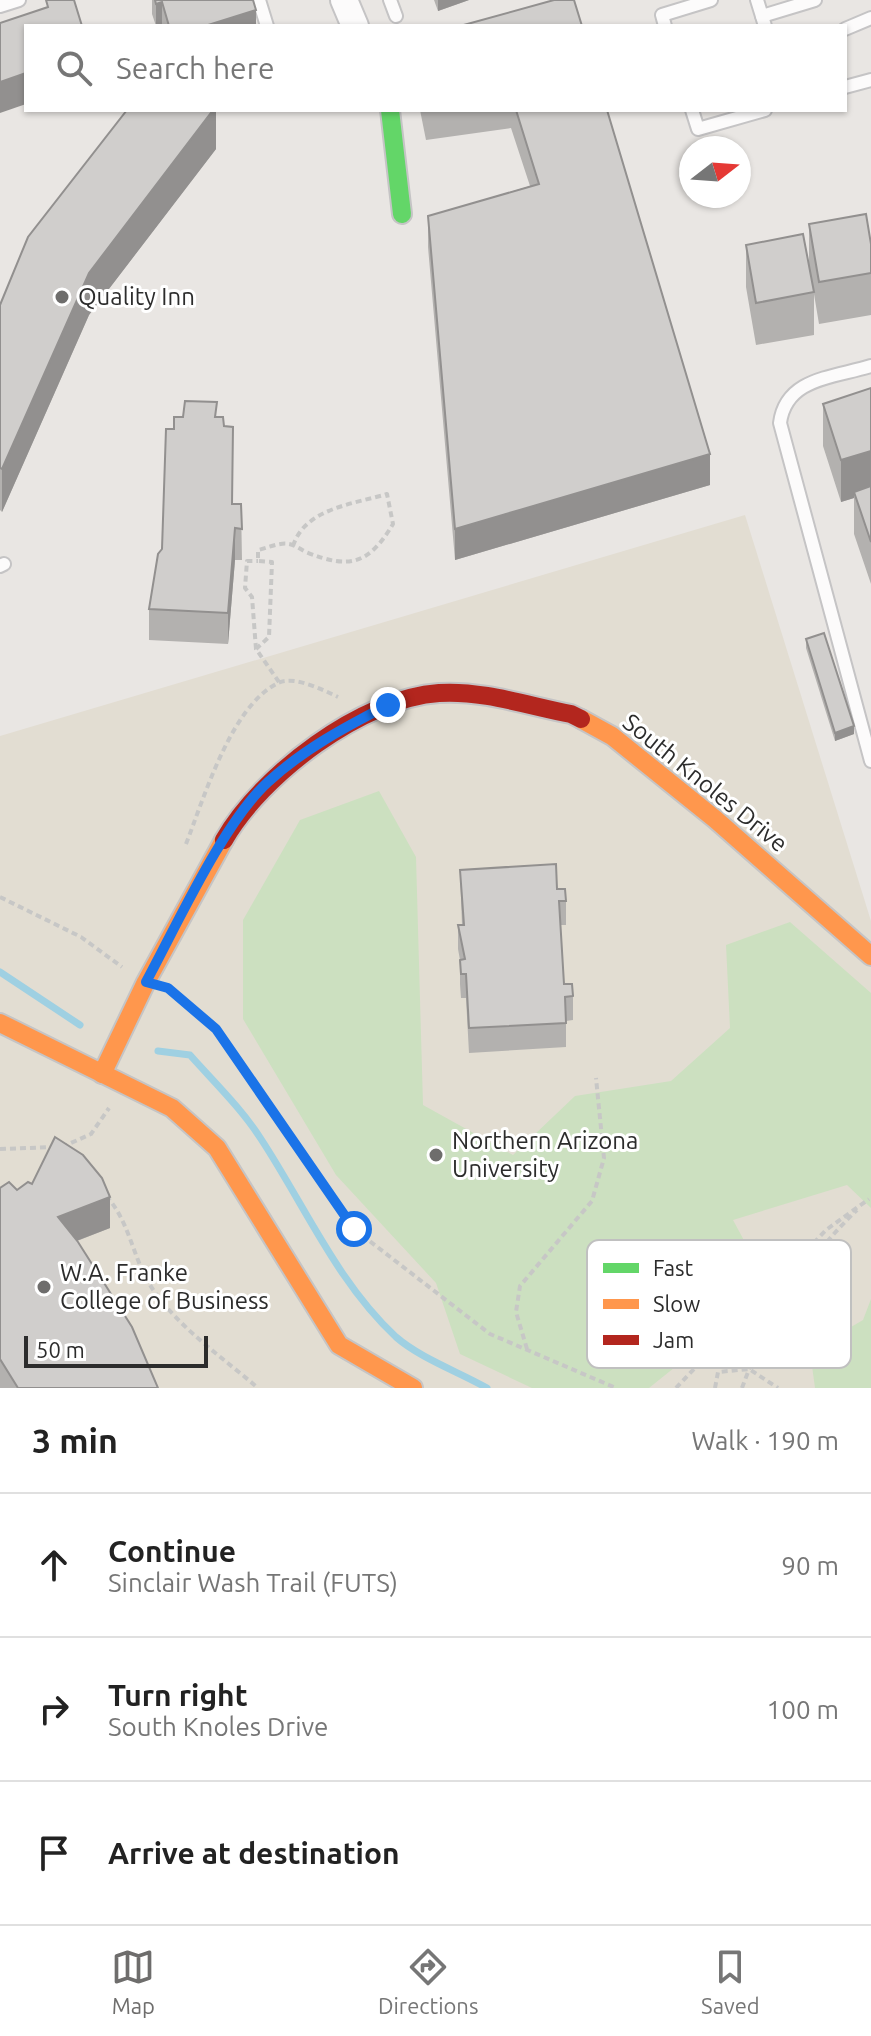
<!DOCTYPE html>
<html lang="en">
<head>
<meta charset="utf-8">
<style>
	:root { --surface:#fff; --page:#f2f2f2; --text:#222; --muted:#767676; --line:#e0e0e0; --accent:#6e6d6c }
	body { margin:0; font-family:Ubuntu,sans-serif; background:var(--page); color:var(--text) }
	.compass { position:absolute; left:679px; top:136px; width:72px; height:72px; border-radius:50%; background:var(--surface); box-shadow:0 2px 6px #0004; rotate:73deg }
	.scale { position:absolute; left:24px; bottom:20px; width:184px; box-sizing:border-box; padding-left:8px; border:4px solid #2c2c2c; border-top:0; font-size:22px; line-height:28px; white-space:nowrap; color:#2c2c2c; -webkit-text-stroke:6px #fff; paint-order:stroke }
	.stop { position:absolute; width:24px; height:24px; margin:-18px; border:6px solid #1a73e8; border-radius:50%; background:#fff }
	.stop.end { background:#1a73e8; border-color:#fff; box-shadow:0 2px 8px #0008 }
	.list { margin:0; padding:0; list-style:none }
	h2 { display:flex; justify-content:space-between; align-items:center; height:104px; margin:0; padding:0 32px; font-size:34px }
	h2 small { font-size:26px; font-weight:400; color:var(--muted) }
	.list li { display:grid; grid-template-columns:52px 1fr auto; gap:24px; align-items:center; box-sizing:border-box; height:144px; padding:0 32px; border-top:2px solid var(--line) }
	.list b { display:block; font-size:30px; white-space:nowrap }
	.list p { margin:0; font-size:26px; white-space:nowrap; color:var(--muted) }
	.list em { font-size:26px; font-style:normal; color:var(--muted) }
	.icon { flex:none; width:44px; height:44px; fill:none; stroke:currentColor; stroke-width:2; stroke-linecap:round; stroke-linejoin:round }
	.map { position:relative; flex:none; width:871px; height:1388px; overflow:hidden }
	.search { position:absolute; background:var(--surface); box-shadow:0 2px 6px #0004; left:24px; right:24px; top:24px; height:88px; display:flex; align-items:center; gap:20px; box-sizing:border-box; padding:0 28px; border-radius:0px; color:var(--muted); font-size:30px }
	.sheet { height:536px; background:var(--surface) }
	nav { display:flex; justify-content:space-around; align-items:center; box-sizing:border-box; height:112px; border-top:2px solid var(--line); background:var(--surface); font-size:22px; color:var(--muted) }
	nav a { display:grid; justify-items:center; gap:4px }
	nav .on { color:var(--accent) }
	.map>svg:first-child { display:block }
</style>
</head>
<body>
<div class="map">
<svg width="871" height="1388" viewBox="0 0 871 1388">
	<rect width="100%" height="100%" fill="#e9e6e3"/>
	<polygon fill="#e2ddd2" points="745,515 871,921 871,1388 0,1388 0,736"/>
	<g fill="#cce0c0">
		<polygon points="379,791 416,857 423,1105 513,1155 575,1096 671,1081 730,1028 726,945 790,922 871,993 871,1208 847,1185 733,1220 774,1296 715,1335 649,1388 532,1388 460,1354 436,1283 336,1175 243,1019 243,920 300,820"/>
		<polygon points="871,1299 871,1388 815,1388 810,1351 863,1320"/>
	</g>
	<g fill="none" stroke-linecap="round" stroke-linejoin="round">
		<g stroke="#9fd0e2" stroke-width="7">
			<polyline points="0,972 80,1025"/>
			<path d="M 158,1051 L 190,1055 C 214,1082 242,1109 261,1139 C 305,1206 337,1282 396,1337 C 420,1358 459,1372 487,1388"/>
		</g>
		<g stroke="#c5c4c5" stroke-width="16">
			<g id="lane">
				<polyline points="259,0 267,26"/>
				<polyline points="390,0 396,16"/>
				<polyline points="757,0 765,26"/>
				<polyline points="0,6 19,0"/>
				<polyline points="762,16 815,0"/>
				<polyline points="665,26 662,15 711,0"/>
				<polyline points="845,29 871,18"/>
				<polyline points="845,87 871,80"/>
				<polyline points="692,110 698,129 765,110"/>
				<path d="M 871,366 C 832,378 786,378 780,423 L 871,761"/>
				<polyline points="0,566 4,564"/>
			</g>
		</g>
		<g stroke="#c5c4c5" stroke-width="30">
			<polyline id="street" points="344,0 355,26"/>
		</g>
		<g stroke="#c5c4c5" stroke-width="22">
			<polyline id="fast" points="390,110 402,214"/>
		</g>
		<g stroke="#c5c4c5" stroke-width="22">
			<g id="slow">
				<polyline points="581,719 612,736 715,819 871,956"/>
				<polyline points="0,1023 172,1108 217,1148 339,1345 413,1388"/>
				<polyline points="102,1074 146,982 224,840"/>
			</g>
		</g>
		<g stroke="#c5c4c5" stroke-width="22">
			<path id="jam" d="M 224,840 C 261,775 362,698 439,693 C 482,690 529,706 571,714 L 581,719"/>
		</g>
		<g stroke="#c7c7c6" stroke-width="4" stroke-dasharray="6 4" stroke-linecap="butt">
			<polyline points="256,649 252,597 245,588 247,561 258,561"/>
			<path d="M 279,682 L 256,649 L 269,637 L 272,562 L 258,561 L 258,550 C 267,548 280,542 289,544 C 295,545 300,549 306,552 C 350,570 369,564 393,524 L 387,494 C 354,504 305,508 293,546"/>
			<path d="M 186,844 C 204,798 231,706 278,683 C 294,675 323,690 338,697"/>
			<polyline points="0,897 81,937 122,967"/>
			<polyline points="173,992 216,1029 354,1229 490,1334 616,1388"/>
			<polyline points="62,1147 91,1134 109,1108"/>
			<polyline points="0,1149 54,1147"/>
			<path d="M 106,1196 C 129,1220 133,1258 150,1285 C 176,1326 222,1357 258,1388"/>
			<polyline points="527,1349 516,1312 520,1286 592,1201 604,1158 596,1078"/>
			<polyline points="676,1388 826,1230 869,1199"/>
			<polyline points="715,1388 718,1372 749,1369 778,1388"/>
			<path d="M 742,1388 C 766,1321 806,1259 857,1210"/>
		</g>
		<use href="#lane" stroke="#fcfbfb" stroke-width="12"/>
		<use href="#street" stroke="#fcfbfb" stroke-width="26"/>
		<use href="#fast" stroke="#63d668" stroke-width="18"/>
		<use href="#slow" stroke="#ff974d" stroke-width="18"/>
		<use href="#jam" stroke="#b3261e" stroke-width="18"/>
	</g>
	<g fill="#b3b1af">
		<polygon points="152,0 253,0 256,26 156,26 152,14"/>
		<polygon points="434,0 469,0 438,11"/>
		<polygon points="216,110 216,149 89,315 2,512 0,510 0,305"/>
		<polygon points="420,110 607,110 710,485 455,560 428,247 428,216 530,186 511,128 426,140"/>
		<polygon points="809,224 871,244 871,315 819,324 814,294 814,335 756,345 746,287 746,245 809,266"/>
		<polygon points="871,388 871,584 854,534 854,498 841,502 823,446 823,404"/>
		<polygon points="217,417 233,504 241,504 242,560 235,560 228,644 149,640 149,609 162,549 174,429"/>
		<polygon points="806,639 854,734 835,741 806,648"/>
		<polygon points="460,870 557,889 566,901 566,925 560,925 564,984 573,996 573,1020 566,1021 566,1047 469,1053 466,998 461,998 460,984 460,960 458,949 458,925 462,925"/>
		<polygon points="32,1184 110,1228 77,1241 158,1388 0,1388 0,1188 17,1190"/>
	</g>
	<g fill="#92908f">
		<polygon points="438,0 469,0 438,11"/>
		<polygon points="162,2 162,26 156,26 156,4"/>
		<polygon points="256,10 256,26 205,26"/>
		<polygon points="26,73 26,104 0,113 0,82"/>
		<polygon points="213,110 216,110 216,149 89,315 2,512 2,469 89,273"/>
		<polygon points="871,451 871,493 854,492 854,498 841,502 841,460"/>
		<polygon points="710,454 710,485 455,560 455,529"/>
		<polygon points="235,528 235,560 228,644 228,613"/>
		<polygon points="854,726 854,734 835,741 835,733"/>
		<polygon points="110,1197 110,1228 58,1248 58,1217"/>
	</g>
	<g fill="#d0cecc" stroke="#92908f" stroke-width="2">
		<polygon points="46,0 74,0 82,26 26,26 26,73 0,82 0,23 48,7"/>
		<polygon points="155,0 253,0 256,10 205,26 169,26 162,2 156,4"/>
		<polygon points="554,0 574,0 582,26 460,26"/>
		<polygon points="127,110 213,110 89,273 2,469 0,468 0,305 28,237"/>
		<polygon points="516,110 607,110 710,454 455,529 428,216 539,184"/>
		<polygon points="866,214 871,244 871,273 819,282 809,224"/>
		<polygon points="803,234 814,292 756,303 746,245"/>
		<polygon points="871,388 871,451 841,460 823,404"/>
		<polygon points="185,401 217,402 215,417 223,417 224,426 233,427 232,504 241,504 242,529 235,528 228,613 149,609 158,554 162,549 166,429 174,429 174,417 183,417"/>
		<polygon points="871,486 871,542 854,492"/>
		<polygon points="824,633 854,726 835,733 806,639"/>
		<polygon points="556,864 557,889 565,889 566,901 559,901 564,984 572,984 573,996 565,997 566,1023 469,1028 466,974 461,974 460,960 465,959 458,925 464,925 460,870"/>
		<polygon points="55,1137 83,1155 102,1178 110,1197 58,1217 78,1242 132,1327 158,1388 18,1388 0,1359 0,1188 9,1182 17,1190 28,1182 32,1184"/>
	</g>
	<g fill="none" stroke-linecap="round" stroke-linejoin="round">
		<path stroke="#1a73e8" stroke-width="10" d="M 354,1229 L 216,1029 L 168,988 L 146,982 C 177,925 223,823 268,782 C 304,749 345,727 388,705"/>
	</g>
	<g fill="#6e6d6c" stroke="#fff" stroke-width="3">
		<circle cx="62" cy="297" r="8"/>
		<circle cx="436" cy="1155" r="8"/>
		<circle cx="44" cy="1287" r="8"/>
	</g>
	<g text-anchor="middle" stroke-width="6" stroke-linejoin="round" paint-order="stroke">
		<g font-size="24" fill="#2c2c2c" stroke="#fff" text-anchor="start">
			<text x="78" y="305">Quality Inn</text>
			<text x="452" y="1149">Northern Arizona<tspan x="452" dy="28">University</tspan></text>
			<text x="60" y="1281">W.A. Franke<tspan x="60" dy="28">College of Business</tspan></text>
		</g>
		<g font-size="24" fill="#2c2c2c" stroke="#fff">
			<text transform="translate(705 783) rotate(39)" y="8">South Knoles Drive</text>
		</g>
	</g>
	<rect x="587" y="1240" width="264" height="128" rx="12" fill="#fff" stroke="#c0c0c0" stroke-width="2"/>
	<rect x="603" y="1263" width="36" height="10" fill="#63d668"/>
	<rect x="603" y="1299" width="36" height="10" fill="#ff974d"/>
	<rect x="603" y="1335" width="36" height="10" fill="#b3261e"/>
	<g font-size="22" fill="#2c2c2c">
		<text x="653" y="1276">Fast</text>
		<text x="653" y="1312">Slow</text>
		<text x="653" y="1348">Jam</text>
	</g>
</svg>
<svg class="compass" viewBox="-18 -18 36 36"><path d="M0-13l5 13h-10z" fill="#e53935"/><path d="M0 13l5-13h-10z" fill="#767676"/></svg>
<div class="scale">50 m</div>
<div class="stop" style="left:354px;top:1229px"></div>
<div class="stop end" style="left:388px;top:705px"></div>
<div class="search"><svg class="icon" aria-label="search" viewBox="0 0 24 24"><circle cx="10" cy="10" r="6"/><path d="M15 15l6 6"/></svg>Search here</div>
</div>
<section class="sheet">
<h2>3 min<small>Walk · 190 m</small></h2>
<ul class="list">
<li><svg class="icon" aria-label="ahead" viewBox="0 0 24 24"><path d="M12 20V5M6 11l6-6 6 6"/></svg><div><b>Continue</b><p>Sinclair Wash Trail (FUTS)</p></div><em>90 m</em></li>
<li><svg class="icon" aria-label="right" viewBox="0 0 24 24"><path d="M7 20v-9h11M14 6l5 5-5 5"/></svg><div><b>Turn right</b><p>South Knoles Drive</p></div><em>100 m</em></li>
<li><svg class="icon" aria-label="arrive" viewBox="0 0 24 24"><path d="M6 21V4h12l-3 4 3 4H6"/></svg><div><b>Arrive at destination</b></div></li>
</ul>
</section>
<nav>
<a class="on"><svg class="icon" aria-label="map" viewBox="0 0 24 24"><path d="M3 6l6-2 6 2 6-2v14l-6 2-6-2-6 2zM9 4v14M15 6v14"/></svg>Map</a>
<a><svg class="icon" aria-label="directions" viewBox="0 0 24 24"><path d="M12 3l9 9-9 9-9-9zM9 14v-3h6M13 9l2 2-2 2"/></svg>Directions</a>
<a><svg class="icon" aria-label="saved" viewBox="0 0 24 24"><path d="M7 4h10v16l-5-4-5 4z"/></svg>Saved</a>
</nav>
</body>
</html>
